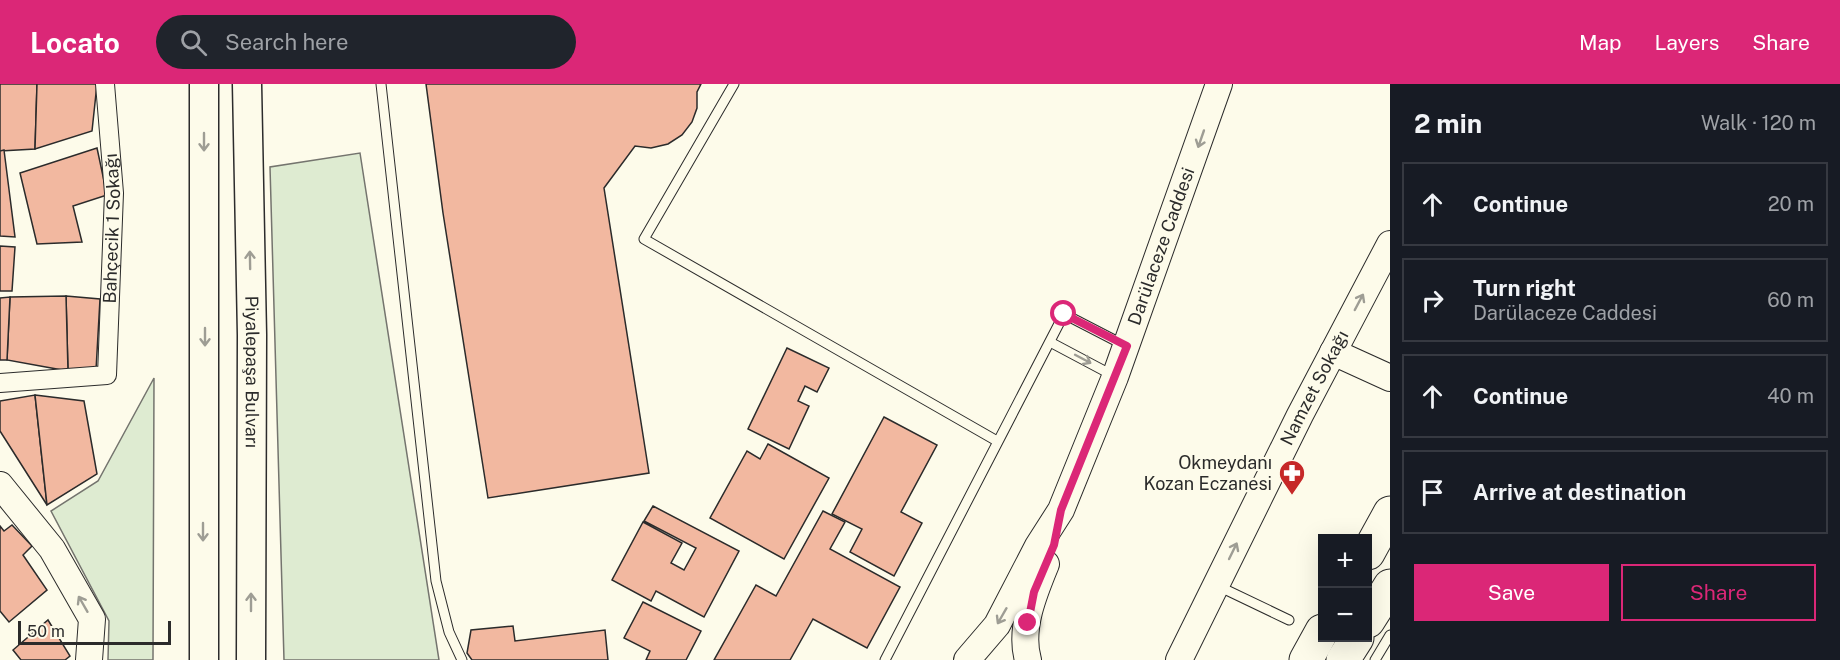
<!DOCTYPE html>
<html lang="en">
<head>
<meta charset="utf-8">
<style>
	:root { --surface:#171b24; --page:#20242c; --text:#f1f3f6; --muted:#9ea1a6; --line:#363941; --accent:#db2777 }
	body { margin:0; font-family:"Public Sans",sans-serif; background:var(--page); color:var(--text) }
	.controls { position:absolute; right:18px; bottom:18px; display:grid; overflow:hidden; border-radius:0px; box-shadow:0 6px 24px #0002 }
	.controls button { width:54px; height:54px; display:grid; place-items:center; padding:0; border:0; border-bottom:2px solid var(--line); background:var(--surface); color:var(--text); font:30px sans-serif }
	.scale { position:absolute; left:18px; bottom:15px; width:153px; box-sizing:border-box; padding-left:6px; border:3px solid #2b2b2b; border-top:0; font-size:16px; line-height:21px; white-space:nowrap; color:#2b2b2b; -webkit-text-stroke:4px #fdfbea; paint-order:stroke }
	.stop { position:absolute; width:18px; height:18px; margin:-14px; border:4px solid #db2777; border-radius:50%; background:#fff }
	.stop.end { background:#db2777; border-color:#fff; box-shadow:0 2px 6px #0008 }
	.list { margin:0; padding:0; list-style:none }
	h2 { display:flex; justify-content:space-between; align-items:center; height:78px; margin:0; padding:0 24px; font-size:26px }
	h2 small { font-size:20px; font-weight:400; color:var(--muted) }
	.list li { display:grid; grid-template-columns:39px 1fr auto; gap:18px; align-items:center; box-sizing:border-box; height:84px; margin:0 12px 12px; padding:0 12px; border:2px solid var(--line); border-radius:0px }
	.list b { display:block; font-size:22px; white-space:nowrap }
	.list p { margin:0; font-size:20px; white-space:nowrap; color:var(--muted) }
	.list em { font-size:20px; font-style:normal; color:var(--muted) }
	.actions { display:flex; gap:12px; padding:18px 24px }
	.actions a { flex:1; padding:14px 0; border:2px solid var(--accent); border-radius:0px; text-align:center; font-size:21px; color:var(--accent) }
	.actions .main { background:var(--accent); color:#fff }
	.icon { flex:none; width:33px; height:33px; fill:none; stroke:currentColor; stroke-width:2; stroke-linecap:round; stroke-linejoin:round }
	.map { position:relative; flex:none; width:1390px; height:576px; overflow:hidden }
	header { display:flex; align-items:center; gap:36px; box-sizing:border-box; height:84px; padding:0 30px; background:var(--accent); color:#fff }
	header strong { font-size:28px }
	nav { display:flex; gap:33px; margin-inline-start:auto; font-size:21px }
	.search { width:420px; height:54px; background:var(--page); display:flex; align-items:center; gap:15px; box-sizing:border-box; padding:0 21px; border-radius:33px; color:var(--muted); font-size:22px }
	main { display:flex }
	aside { flex:1; background:var(--surface) }
	.map>svg:first-child { display:block }
</style>
</head>
<body>
<header>
<strong>Locato</strong>
<div class="search"><svg class="icon" aria-label="search" viewBox="0 0 24 24"><circle cx="10" cy="10" r="6"/><path d="M15 15l6 6"/></svg>Search here</div>
<nav><a>Map</a><a>Layers</a><a>Share</a></nav>
</header>
<main>
<div class="map">
<svg width="1390" height="576" viewBox="0 0 1390 576">
	<rect width="100%" height="100%" fill="#fdfbea"/>
	<g fill="#deebd1" stroke="#74746e" stroke-width="1.5">
		<polygon points="360,69 439,576 284,576 270,83"/>
		<polygon points="154,294 153,576 108,576 109,537 51,427 98,397"/>
	</g>
	<g fill="#f2b8a0" stroke="#2b2b2b" stroke-width="1.5">
		<polygon points="0,0 37,0 35,65 0,67"/>
		<polygon points="37,0 97,0 92,47 35,65"/>
		<polygon points="426,0 701,0 697,8 697,24 692,38 682,51 668,60 651,64 635,62 604,104 649,389 488,414 443,129"/>
		<polygon points="97,64 107,111 73,122 82,158 37,160 20,89"/>
		<polygon points="4,66 15,153 0,152 0,67"/>
		<polygon points="0,162 15,163 12,207 0,207"/>
		<polygon points="66,212 100,215 96,286 68,287"/>
		<polygon points="66,212 68,287 7,276 10,213"/>
		<polygon points="10,213 7,276 0,276 0,214"/>
		<polygon points="787,264 829,284 817,308 805,302 798,317 809,322 789,365 748,345"/>
		<polygon points="35,311 47,421 0,347 0,317"/>
		<polygon points="35,311 84,317 97,390 47,421"/>
		<polygon points="884,333 937,361 901,428 922,439 894,492 850,468 862,445 832,430"/>
		<polygon points="768,360 829,394 784,475 710,434 747,367 760,375"/>
		<polygon points="653,422 739,467 704,533 656,507 651,517 612,496 643,438 682,459 671,479 684,486 696,464 644,437"/>
		<polygon points="823,427 845,438 830,465 900,503 867,564 813,535 790,576 714,576 756,501 776,512"/>
		<polygon points="12,441 32,462 23,471 47,506 9,538 0,527 0,442 4,447"/>
		<polygon points="643,518 701,547 686,576 646,576 650,567 624,554"/>
		<polygon points="48,536 70,572 65,576 21,576 13,566"/>
		<polygon points="513,542 515,557 605,546 608,576 472,576 467,569 471,546"/>
	</g>
	<g fill="none" stroke-linecap="round" stroke-linejoin="round">
		<g stroke="#2b2b2b" stroke-width="11">
			<g id="lane">
				<polyline points="381,0 436,497 449,548 462,576"/>
				<polyline points="734,0 644,155 997,357"/>
				<polyline points="1050,258 1114,292"/>
				<polyline points="1218,502 1289,536"/>
				<polyline points="885,576 1064,230 1124,261"/>
				<polyline points="1375,576 1390,551"/>
			</g>
		</g>
		<g stroke="#2b2b2b" stroke-width="20">
			<g id="street">
				<path id="s1" d="M 0,299 L 107,291 L 114,109 L 105,0"/>
			</g>
		</g>
		<g stroke="#2b2b2b" stroke-width="28">
			<g id="secondary">
				<polyline points="1333,268 1390,294"/>
				<polyline points="0,401 52,465 92,535 89,576"/>
				<path id="s2" d="M 967,576 L 997,541 L 1038,462 L 1061,426 L 1115,293 L 1219,0"/>
				<path d="M 1028,576 C 1019,545 1034,509 1046,480"/>
				<path id="s3" d="M 1179,576 L 1300,331 L 1390,160"/>
			</g>
		</g>
		<g stroke="#2b2b2b" stroke-width="31">
			<g id="primary">
				<path id="s4" d="M 247,0 L 252,251 L 251,576"/>
				<polyline points="204,576 204,0"/>
			</g>
		</g>
		<g stroke="#2b2b2b" stroke-width="35">
			<g id="highway">
				<polyline points="1368,469 1390,429"/>
				<polyline points="1368,537 1390,502"/>
				<polyline points="1306,576 1322,547"/>
				<polyline points="1343,576 1357,554"/>
			</g>
		</g>
		<use href="#lane" stroke="#fdfbea" stroke-width="9"/>
		<use href="#street" stroke="#fdfbea" stroke-width="18"/>
		<use href="#secondary" stroke="#fdfbea" stroke-width="26"/>
		<use href="#primary" stroke="#fdfbea" stroke-width="28"/>
		<use href="#highway" stroke="#fdfbea" stroke-width="33"/>
	</g>
	<defs><path id="oneway-shaft" d="M-6 0H5M1.5-3L5.5 0L1.5 3" fill="none" stroke-width="1.6" stroke-linecap="round" stroke-linejoin="round" transform="scale(1.5)"/></defs>
	<g stroke="#9e9d94">
		<use href="#oneway-shaft" transform="translate(1201 55) rotate(109)"/>
		<use href="#oneway-shaft" transform="translate(204 58) rotate(90)"/>
		<use href="#oneway-shaft" transform="translate(250 176) rotate(-91)"/>
		<use href="#oneway-shaft" transform="translate(1359 218) rotate(-62)"/>
		<use href="#oneway-shaft" transform="translate(205 253) rotate(90)"/>
		<use href="#oneway-shaft" transform="translate(1083 275) rotate(28)"/>
		<use href="#oneway-shaft" transform="translate(203 448) rotate(90)"/>
		<use href="#oneway-shaft" transform="translate(1233 467) rotate(-64)"/>
		<use href="#oneway-shaft" transform="translate(251 518) rotate(-90)"/>
		<use href="#oneway-shaft" transform="translate(83 520) rotate(-120)"/>
		<use href="#oneway-shaft" transform="translate(1002 532) rotate(120)"/>
	</g>
	<g fill="none" stroke-linecap="round" stroke-linejoin="round">
		<polyline stroke="#db2777" stroke-width="8" points="1028,539 1034,508 1054,461 1061,426 1127,262 1064,230"/>
	</g>
	<defs>
		<g id="pharmacy-pin" transform="scale(1.35)"><path d="M0 17L-7.5 6A9.5 9.5 0 1 1 7.5 6Z" fill="#c62828" stroke="#fdfbea"/><path d="M-2-6h4v4h4v4h-4v4h-4v-4h-4v-4h4Z" fill="#fff"/></g>
	</defs>
	<g fill-rule="evenodd">
		<use href="#pharmacy-pin" x="1292" y="389"/>
	</g>
	<g text-anchor="middle" stroke-width="4.5" stroke-linejoin="round" paint-order="stroke">
		<g font-size="18" fill="#2b2b2b" stroke="#fdfbea">
			<text dy="6" stroke="none"><textPath href="#s1" startOffset="254">Bahçecik 1 Sokağı</textPath></text>
			<text dy="6" stroke="none"><textPath href="#s2" startOffset="460">Darülaceze Caddesi</textPath></text>
			<text dy="6" stroke="none"><textPath href="#s4" startOffset="288">Piyalepaşa Bulvarı</textPath></text>
			<text dy="6" stroke="none"><textPath href="#s3" startOffset="304">Namzet Sokağı</textPath></text>
		</g>
		<g font-size="18" fill="#2b2b2b" stroke="#fdfbea" text-anchor="end">
			<text x="1272" y="385">Okmeydanı<tspan x="1272" dy="21">Kozan Eczanesi</tspan></text>
		</g>
	</g>
</svg>
<div class="controls">
<button>+</button>
<button>−</button>
</div>
<div class="scale">50 m</div>
<div class="stop" style="left:1064px;top:230px"></div>
<div class="stop end" style="left:1028px;top:539px"></div>
</div>
<aside>
<h2>2 min<small>Walk · 120 m</small></h2>
<ul class="list">
<li><svg class="icon" aria-label="ahead" viewBox="0 0 24 24"><path d="M12 20V5M6 11l6-6 6 6"/></svg><div><b>Continue</b></div><em>20 m</em></li>
<li><svg class="icon" aria-label="right" viewBox="0 0 24 24"><path d="M7 20v-9h11M14 6l5 5-5 5"/></svg><div><b>Turn right</b><p>Darülaceze Caddesi</p></div><em>60 m</em></li>
<li><svg class="icon" aria-label="ahead" viewBox="0 0 24 24"><path d="M12 20V5M6 11l6-6 6 6"/></svg><div><b>Continue</b></div><em>40 m</em></li>
<li><svg class="icon" aria-label="arrive" viewBox="0 0 24 24"><path d="M6 21V4h12l-3 4 3 4H6"/></svg><div><b>Arrive at destination</b></div></li>
</ul>
<div class="actions"><a class="main">Save</a><a>Share</a></div>
</aside>
</main>
</body>
</html>
